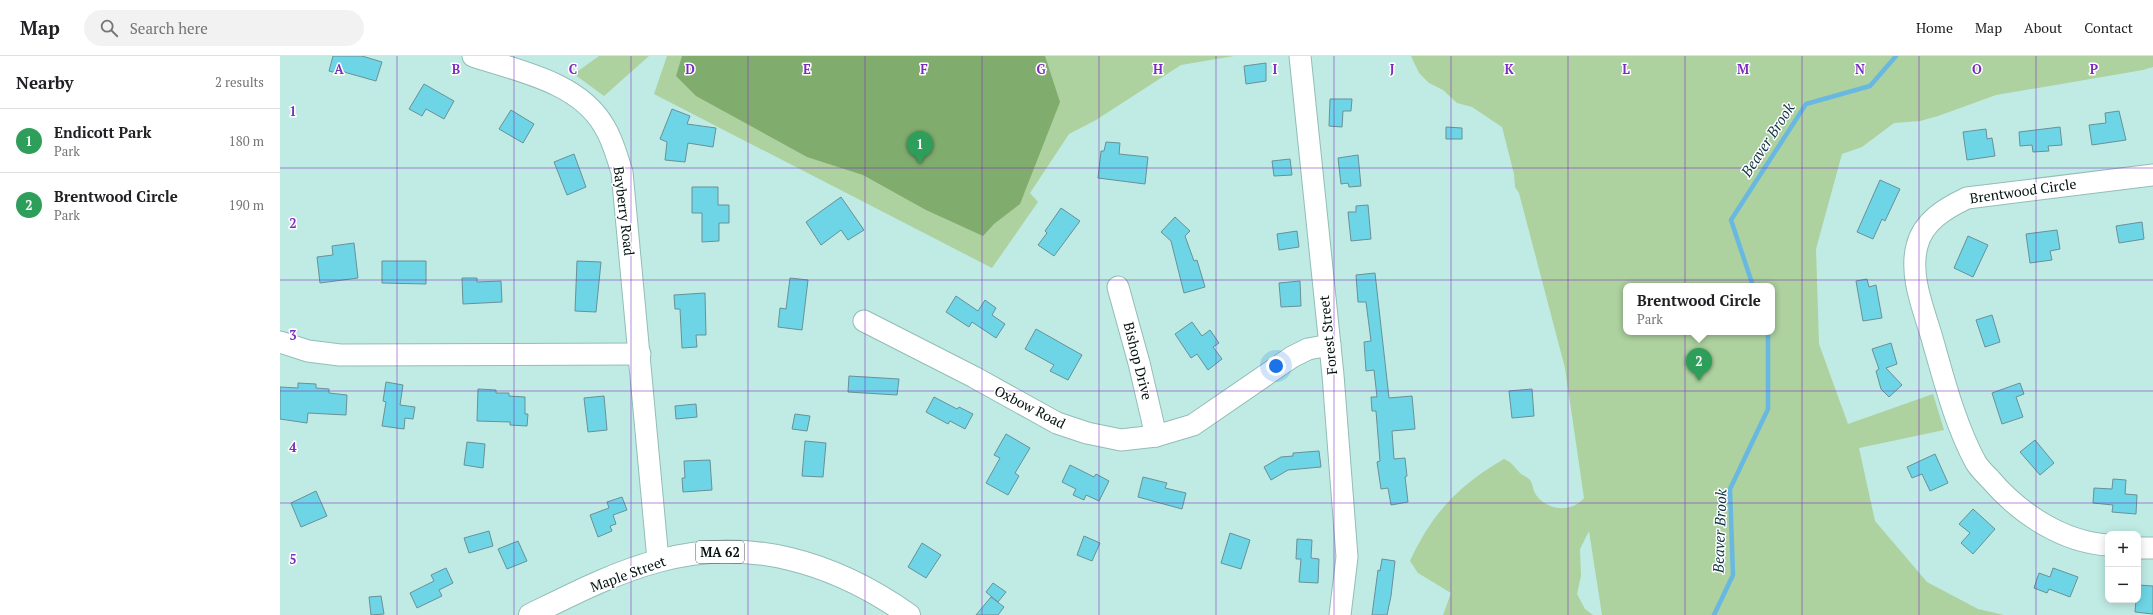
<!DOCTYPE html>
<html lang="en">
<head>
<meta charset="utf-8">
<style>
	:root { --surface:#fff; --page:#f2f2f2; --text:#202124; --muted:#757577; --line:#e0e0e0; --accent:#8045bb }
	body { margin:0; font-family:"PT Serif",serif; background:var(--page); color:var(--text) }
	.controls { position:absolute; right:12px; bottom:12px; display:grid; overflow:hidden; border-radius:8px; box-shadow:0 2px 10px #0003 }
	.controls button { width:36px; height:36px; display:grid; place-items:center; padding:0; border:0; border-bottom:1px solid var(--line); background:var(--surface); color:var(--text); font:20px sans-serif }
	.you { position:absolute; left:996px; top:310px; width:14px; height:14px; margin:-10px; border:3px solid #fff; border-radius:50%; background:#1a73e8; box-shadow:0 0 0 6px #1a73e833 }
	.badge { display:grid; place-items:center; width:26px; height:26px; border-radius:50%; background:var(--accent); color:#fff; font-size:13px; font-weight:700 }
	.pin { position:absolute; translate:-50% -33px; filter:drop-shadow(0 1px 2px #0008) }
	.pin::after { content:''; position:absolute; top:21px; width:14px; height:12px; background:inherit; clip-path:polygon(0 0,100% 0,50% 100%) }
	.popup { position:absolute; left:1343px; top:227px; width:152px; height:52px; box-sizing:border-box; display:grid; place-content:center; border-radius:8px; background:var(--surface); filter:drop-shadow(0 1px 3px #0005); font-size:13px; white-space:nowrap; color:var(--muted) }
	.popup b { font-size:15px; color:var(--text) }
	.popup::after { content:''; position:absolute; left:50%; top:100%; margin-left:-8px; border:8px solid transparent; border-top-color:var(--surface) }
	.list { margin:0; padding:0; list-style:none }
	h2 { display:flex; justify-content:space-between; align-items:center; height:52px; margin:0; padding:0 16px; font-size:17px }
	h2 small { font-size:13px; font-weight:400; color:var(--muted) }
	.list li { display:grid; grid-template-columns:26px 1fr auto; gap:12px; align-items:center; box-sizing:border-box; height:64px; padding:0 16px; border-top:1px solid var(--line) }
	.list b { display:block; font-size:15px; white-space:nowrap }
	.list p { margin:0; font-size:13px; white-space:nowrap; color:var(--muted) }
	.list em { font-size:13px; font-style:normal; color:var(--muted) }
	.icon { flex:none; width:22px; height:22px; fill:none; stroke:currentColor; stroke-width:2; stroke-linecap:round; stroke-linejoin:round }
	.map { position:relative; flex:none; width:1873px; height:559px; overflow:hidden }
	header { display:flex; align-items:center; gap:24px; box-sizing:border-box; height:56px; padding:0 20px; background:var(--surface); border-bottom:1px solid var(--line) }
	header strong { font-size:19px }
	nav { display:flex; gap:22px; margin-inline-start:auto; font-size:14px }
	.search { width:280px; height:36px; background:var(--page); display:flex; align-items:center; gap:10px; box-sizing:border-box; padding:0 14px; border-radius:22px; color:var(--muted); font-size:15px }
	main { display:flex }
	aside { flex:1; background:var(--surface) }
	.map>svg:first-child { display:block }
</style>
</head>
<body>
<header>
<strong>Map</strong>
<div class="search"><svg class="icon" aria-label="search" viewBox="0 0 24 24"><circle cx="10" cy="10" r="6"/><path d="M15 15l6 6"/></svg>Search here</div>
<nav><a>Home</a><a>Map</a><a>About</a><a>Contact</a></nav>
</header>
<main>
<aside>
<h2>Nearby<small>2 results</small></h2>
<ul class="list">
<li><span class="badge" style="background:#2e9e5b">1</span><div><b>Endicott Park</b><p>Park</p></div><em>180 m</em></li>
<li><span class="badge" style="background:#2e9e5b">2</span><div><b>Brentwood Circle</b><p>Park</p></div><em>190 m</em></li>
</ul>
</aside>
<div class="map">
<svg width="1873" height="559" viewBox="0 0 1873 559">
	<rect width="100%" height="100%" fill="#bfebe4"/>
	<g fill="#add19f" fill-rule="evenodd">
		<polygon points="319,0 369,0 324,40 294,18"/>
		<polygon points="387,0 954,0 901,9 816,64 789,78 750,137 758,146 712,212 374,38"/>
		<path d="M 1131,0 L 1873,0 L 1873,11 L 1863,14 L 1716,39 L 1658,60 L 1640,65 L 1614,67 L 1582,91 L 1562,98 L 1536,193 L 1539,288 L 1568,368 L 1653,338 L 1664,374 L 1579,392 L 1595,465 L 1647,526 L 1698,553 L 1724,559 L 1322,559 L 1309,475 L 1300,493 L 1301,520 L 1297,538 L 1305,553 L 1313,559 L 1163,559 L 1171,537 L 1138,517 L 1130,505 C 1152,457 1179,429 1224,403 C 1233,407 1234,411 1240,417 C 1243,420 1248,421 1250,424 C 1253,428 1253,435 1256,439 C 1268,455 1291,457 1304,442 L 1285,312 L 1239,137 L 1235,131 L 1234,118 L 1222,71 L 1192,51 L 1177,47 L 1163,34 L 1149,27 L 1139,17 ZM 1346,230 L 1492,230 L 1492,276 L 1346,276 Z"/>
	</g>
	<polygon fill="#80ac6e" points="402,0 765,0 780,46 740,148 714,168 703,180 646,154 583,119 527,101 416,40 396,20"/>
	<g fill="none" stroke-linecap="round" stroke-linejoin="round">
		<g stroke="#68b8e1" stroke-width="4.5">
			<polyline points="1473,230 1451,164 1526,48 1590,30 1616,0"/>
			<polyline points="1434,559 1453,519 1450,433 1488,353 1488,276"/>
		</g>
	</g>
	<g fill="#6dd5e5" stroke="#689198">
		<polygon points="53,0 82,0 102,6 96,25 64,16 63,19 49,15"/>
		<polygon points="986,7 986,25 966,28 964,10"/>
		<polygon points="144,28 174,45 164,63 146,53 142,60 129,53"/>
		<polygon points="1050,43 1072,43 1071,55 1063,55 1062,71 1049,70"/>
		<polygon points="392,53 410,60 407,68 436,72 433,91 408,87 405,106 385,104 387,86 380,83"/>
		<polygon points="231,54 254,68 243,87 219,73"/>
		<polygon points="1839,55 1846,84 1812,89 1809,69 1826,67 1825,57"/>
		<polygon points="1166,71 1182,72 1182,83 1166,83"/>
		<polygon points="1780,71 1782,89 1768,90 1769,95 1753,96 1752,89 1740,90 1739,76"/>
		<polygon points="1706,73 1707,83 1712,82 1715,100 1687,104 1683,76"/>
		<polygon points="826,86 840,87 839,98 868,101 865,128 818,122 821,95 824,95"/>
		<polygon points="294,98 306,131 287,139 274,106"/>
		<polygon points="1078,99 1081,130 1069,131 1068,127 1061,128 1058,102"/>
		<polygon points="1010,103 1012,119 994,120 992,105"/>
		<polygon points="1600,124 1620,133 1605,165 1602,163 1593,183 1577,176"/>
		<polygon points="412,131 438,131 438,149 449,149 449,167 439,167 439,185 422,186 422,157 412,157"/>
		<polygon points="561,141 584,174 568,184 561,174 541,189 526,166"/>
		<polygon points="1088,149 1091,183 1071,185 1068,156 1076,156 1076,150"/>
		<polygon points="781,152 800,165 774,200 758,189 767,177 765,175"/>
		<polygon points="895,161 910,175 905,180 914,205 917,204 925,231 904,237 891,185 881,176"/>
		<polygon points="1862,166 1864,183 1839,187 1836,170"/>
		<polygon points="1777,174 1780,193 1770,195 1772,204 1750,207 1746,178"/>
		<polygon points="1017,175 1019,191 999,194 997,178"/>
		<polygon points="1688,180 1708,189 1693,221 1674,212"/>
		<polygon points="74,187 78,222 40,227 37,201 53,199 52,190"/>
		<polygon points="102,205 146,205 146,228 102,227"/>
		<polygon points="297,205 321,206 316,256 295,255"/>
		<polygon points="1095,217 1109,342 1132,340 1135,373 1112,375 1114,403 1125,402 1127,420 1125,421 1128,446 1111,449 1108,432 1101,433 1097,406 1100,405 1096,355 1092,355 1091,341 1097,341 1094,314 1086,315 1084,286 1091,285 1086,246 1078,246 1076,219"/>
		<polygon points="182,222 197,222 197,226 221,225 222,246 183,248"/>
		<polygon points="510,222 528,224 522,274 498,271 500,252 506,253"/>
		<polygon points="1587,223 1589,231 1596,229 1602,262 1583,265 1576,225"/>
		<polygon points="1020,225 1021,250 1001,251 999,227"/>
		<polygon points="425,237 426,279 416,279 417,291 402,292 400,253 395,253 394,239"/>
		<polygon points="676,240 698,255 705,244 716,252 712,259 725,268 716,282 692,266 689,271 666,256"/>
		<polygon points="1712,259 1720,286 1705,291 1696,264"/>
		<polygon points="912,266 922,280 930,274 939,287 933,291 942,303 928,314 917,298 911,302 895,278"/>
		<polygon points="756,273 802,299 788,324 770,315 774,309 745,293"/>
		<polygon points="1611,287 1617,308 1606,312 1622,329 1609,341 1601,333 1596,315 1599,313 1592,293"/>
		<polygon points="569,320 619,323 617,339 568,336"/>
		<polygon points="106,326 123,329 120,349 135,351 133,363 125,362 124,373 102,370 106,346 103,345"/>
		<polygon points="18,327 36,328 36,332 49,333 49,337 67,339 66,359 28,357 27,367 0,363 0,331 18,332"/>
		<polygon points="1740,327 1744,338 1736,341 1743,361 1722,368 1712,337"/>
		<polygon points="198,333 216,334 216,337 229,337 229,340 245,341 245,358 248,358 247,370 230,369 230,366 197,365"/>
		<polygon points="1252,333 1254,360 1232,362 1229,335"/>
		<polygon points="324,340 327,374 308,376 304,342"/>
		<polygon points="654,341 677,353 679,351 693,358 685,373 670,365 668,368 646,356"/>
		<polygon points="416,348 417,361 396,363 395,350"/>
		<polygon points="515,358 530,360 527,375 512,373"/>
		<polygon points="726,378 750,392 735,417 739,420 728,439 706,427 720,402 714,399"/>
		<polygon points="1755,384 1774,407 1760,419 1740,396"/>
		<polygon points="525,385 546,387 543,421 522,420"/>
		<polygon points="187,386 205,388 203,412 184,409"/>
		<polygon points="1039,395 1041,411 1008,414 991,424 984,411 1001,401 1013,400 1013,397"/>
		<polygon points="1655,398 1668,427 1650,435 1642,418 1632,422 1627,411"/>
		<polygon points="430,404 432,434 403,436 402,422 405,422 404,405"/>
		<polygon points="790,409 814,421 816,418 829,425 819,445 806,439 804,444 793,439 796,433 782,426"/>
		<polygon points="863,421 887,427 885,432 906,437 902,453 858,441"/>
		<polygon points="1833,423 1846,424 1845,438 1857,439 1856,458 1832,456 1833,449 1813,447 1814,432 1832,433"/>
		<polygon points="36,435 47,460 21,471 11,447"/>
		<polygon points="342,441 347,454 333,459 336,468 330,470 332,475 318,481 310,459 329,452 327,446"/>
		<polygon points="1693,453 1715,473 1693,498 1681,487 1690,477 1679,468"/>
		<polygon points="209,475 213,490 189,497 184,482"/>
		<polygon points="950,477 970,484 961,513 941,507"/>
		<polygon points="804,480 820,487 812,505 797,499"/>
		<polygon points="1017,483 1032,484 1031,502 1039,503 1038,527 1019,526 1021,503 1016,503"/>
		<polygon points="238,485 247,505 227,513 218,493"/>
		<polygon points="642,487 661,499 646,522 628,511"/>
		<polygon points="1102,503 1115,505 1111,540 1107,559 1092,559 1098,514 1100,515"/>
		<polygon points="166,512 173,527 159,534 162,540 137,552 130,537 154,525 151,519"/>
		<polygon points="1773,512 1798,521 1790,541 1769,533 1767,537 1754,532 1759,517 1770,521"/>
		<polygon points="713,527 726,536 718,546 706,536"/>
		<polygon points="1858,529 1873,530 1873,558 1855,556 1856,544 1858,544"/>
		<polygon points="101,540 104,558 91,559 89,541"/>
		<polygon points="711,541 724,551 718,559 696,559"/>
	</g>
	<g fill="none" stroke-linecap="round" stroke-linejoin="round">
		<g stroke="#93bdb7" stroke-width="23">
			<g id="minor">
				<path d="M 193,0 C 238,15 299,26 324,70 C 333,84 337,101 342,116 L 378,504"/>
				<polyline points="1020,0 1053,319 1067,501 1060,559"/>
				<polyline points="838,231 859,307 876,380"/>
				<polyline points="584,265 694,321 777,367 807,377 841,384 876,380 913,369 1012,301 1028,293 1050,289"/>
				<polyline points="0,286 28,295 60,299 360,298"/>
				<path d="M 1828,489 C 1782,486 1739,457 1710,423 C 1705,418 1700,413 1696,407 C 1675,368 1664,324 1652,282 C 1644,254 1629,220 1637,190 C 1643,165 1666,152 1687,142 L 1873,119"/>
				<polyline points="1858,492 1873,492"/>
			</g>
		</g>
		<g stroke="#93bdb7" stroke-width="24">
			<path id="major" d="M 250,559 C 291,539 333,517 378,505 C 468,480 554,506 629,559"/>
		</g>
		<use href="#minor" stroke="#fff" stroke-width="21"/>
		<use href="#major" stroke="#fff" stroke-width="22"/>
	</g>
	<path fill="none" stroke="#7b2cbf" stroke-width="1" stroke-opacity="0.55" d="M 117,0 L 117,559M 234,0 L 234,559M 351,0 L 351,559M 468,0 L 468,559M 585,0 L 585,559M 702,0 L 702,559M 819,0 L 819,559M 936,0 L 936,559M 1054,0 L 1054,559M 1171,0 L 1171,559M 1288,0 L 1288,559M 1405,0 L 1405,559M 1522,0 L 1522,559M 1639,0 L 1639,559M 1756,0 L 1756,559M 0,112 L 1873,112M 0,224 L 1873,224M 0,335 L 1873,335M 0,447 L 1873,447"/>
	<g text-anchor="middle" stroke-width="3" stroke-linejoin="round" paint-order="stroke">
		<rect fill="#fff" stroke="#4f5958" stroke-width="1" x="416" y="485" width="48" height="22" rx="3"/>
		<g font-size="13" font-weight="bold" fill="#031210">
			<text x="440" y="501">MA 62</text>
		</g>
		<g font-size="14" fill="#031210" stroke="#fff">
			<text transform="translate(1743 135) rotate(-8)" y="5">Brentwood Circle</text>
			<text transform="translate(344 155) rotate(83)" y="5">Bayberry Road</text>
			<text transform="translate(1048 279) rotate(-96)" y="5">Forest Street</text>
			<text transform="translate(858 305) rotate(76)" y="5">Bishop Drive</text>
			<text transform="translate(750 351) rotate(27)" y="5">Oxbow Road</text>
			<text transform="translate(348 518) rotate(-20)" y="5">Maple Street</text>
		</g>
		<g font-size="15" font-style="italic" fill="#0f3445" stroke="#fff">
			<text transform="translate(1488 84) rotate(-57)" y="5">Beaver Brook</text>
			<text transform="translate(1440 475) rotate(-88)" y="5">Beaver Brook</text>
		</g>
	</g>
	<g font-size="13" text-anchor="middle" font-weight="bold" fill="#7b2cbf" stroke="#fff" stroke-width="3" stroke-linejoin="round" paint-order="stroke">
		<text x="59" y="18">A</text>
		<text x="176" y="18">B</text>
		<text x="293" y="18">C</text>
		<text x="410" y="18">D</text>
		<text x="527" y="18">E</text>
		<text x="644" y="18">F</text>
		<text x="761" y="18">G</text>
		<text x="878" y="18">H</text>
		<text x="995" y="18">I</text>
		<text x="1112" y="18">J</text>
		<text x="1229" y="18">K</text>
		<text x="1346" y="18">L</text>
		<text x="1463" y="18">M</text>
		<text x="1580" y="18">N</text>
		<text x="1697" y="18">O</text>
		<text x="1814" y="18">P</text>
		<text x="13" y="60">1</text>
		<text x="13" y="172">2</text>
		<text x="13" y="284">3</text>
		<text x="13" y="396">4</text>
		<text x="13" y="508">5</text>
	</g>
</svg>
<div class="controls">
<button>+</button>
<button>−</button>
</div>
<div class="you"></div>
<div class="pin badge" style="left:640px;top:108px;background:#2e9e5b">1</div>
<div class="pin badge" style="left:1419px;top:325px;background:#2e9e5b">2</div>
<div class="popup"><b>Brentwood Circle</b>Park</div>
</div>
</main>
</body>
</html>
